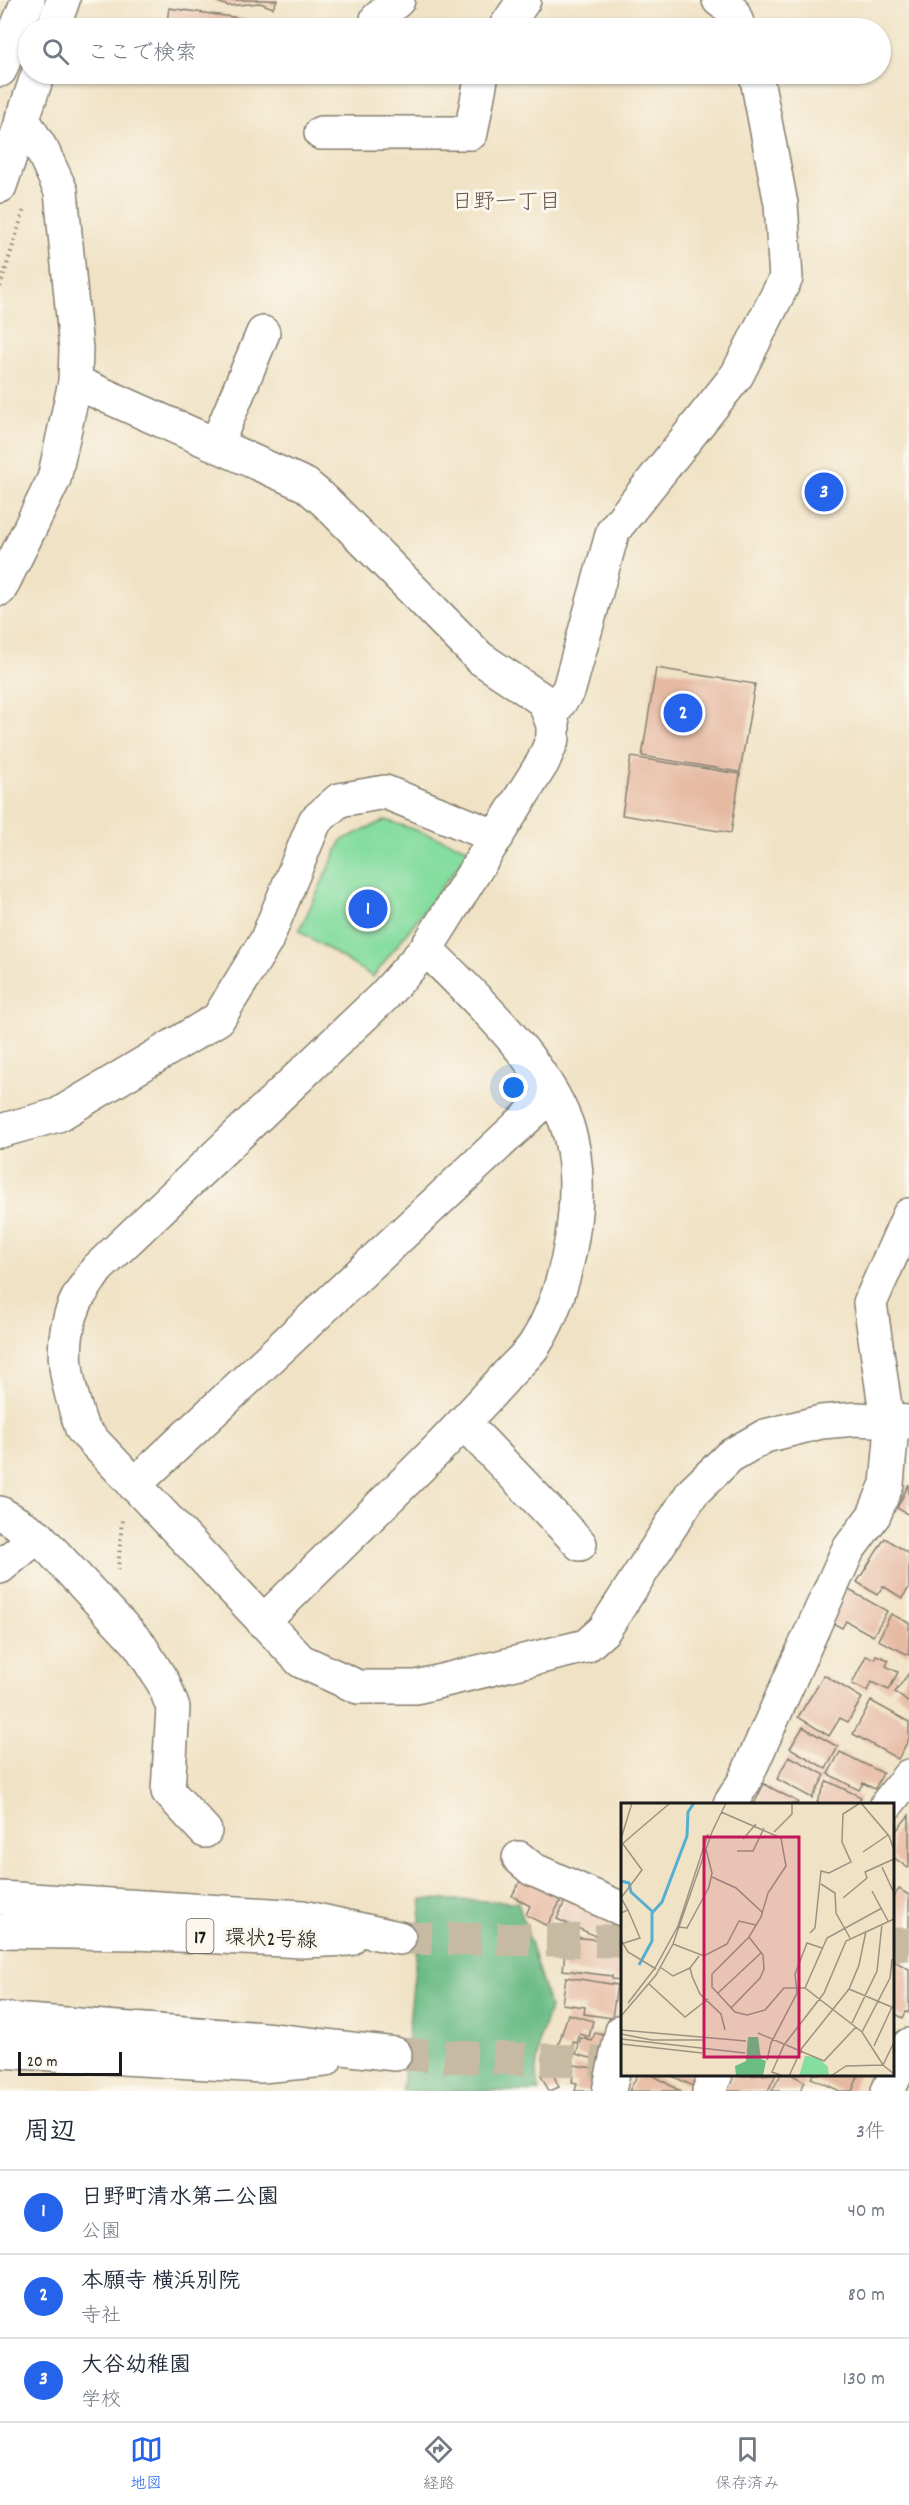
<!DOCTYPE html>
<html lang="ja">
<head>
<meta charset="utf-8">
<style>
	:root { --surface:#fff; --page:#f6f6f7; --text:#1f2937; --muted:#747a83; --line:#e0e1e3; --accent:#2563eb }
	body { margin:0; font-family:Dekko,"Klee One",sans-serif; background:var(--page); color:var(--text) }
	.scale { position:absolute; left:18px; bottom:15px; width:104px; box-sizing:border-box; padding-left:6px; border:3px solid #1c1c1c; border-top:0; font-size:16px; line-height:21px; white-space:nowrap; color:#1c1c1c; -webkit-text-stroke:4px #fbf7ec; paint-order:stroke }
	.you { position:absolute; left:514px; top:1088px; width:21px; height:21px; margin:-15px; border:4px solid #fff; border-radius:50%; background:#1a73e8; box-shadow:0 0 0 9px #1a73e833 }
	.badge { display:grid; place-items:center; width:39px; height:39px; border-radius:50%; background:var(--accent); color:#fff; font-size:20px; font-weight:700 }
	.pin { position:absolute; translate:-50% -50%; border:3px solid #fff; box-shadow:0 2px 6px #0006 }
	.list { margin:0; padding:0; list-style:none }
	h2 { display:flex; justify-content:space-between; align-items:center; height:78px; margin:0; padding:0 24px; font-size:26px }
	h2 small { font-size:20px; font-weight:400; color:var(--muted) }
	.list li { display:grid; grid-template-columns:39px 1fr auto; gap:18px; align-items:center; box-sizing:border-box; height:84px; padding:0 24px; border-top:2px solid var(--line) }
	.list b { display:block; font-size:22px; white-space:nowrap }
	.list p { margin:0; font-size:20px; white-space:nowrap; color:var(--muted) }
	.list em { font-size:20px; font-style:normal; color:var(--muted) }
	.icon { flex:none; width:33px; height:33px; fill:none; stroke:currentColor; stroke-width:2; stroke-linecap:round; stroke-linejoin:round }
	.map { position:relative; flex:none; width:909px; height:2091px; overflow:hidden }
	.search { position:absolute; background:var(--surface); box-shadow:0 2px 4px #0004; left:18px; right:18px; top:18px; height:66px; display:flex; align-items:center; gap:15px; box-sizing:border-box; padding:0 21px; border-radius:33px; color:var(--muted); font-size:22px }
	.sheet { height:330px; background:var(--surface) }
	nav { display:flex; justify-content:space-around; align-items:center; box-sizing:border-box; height:84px; border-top:2px solid var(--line); background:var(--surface); font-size:16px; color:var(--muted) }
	nav a { display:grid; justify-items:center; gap:3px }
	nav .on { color:var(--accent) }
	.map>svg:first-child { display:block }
</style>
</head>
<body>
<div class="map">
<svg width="909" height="2091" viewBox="0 0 909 2091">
	<rect width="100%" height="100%" fill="#fbf7ec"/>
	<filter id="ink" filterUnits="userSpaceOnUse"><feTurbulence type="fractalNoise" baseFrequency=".0167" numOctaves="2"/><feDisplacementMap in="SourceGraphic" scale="12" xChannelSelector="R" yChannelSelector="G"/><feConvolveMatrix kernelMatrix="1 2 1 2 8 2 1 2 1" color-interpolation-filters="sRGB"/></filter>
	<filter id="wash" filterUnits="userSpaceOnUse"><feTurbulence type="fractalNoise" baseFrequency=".008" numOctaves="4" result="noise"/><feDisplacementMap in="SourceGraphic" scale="24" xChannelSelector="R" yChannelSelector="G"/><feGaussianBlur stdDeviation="1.35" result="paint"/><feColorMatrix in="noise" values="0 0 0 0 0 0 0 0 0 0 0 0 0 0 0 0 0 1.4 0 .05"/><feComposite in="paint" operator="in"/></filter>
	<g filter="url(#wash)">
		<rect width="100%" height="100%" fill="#f0e2c5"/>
		<polygon fill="#86dda0" stroke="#517c5e" stroke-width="1.5" points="386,820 471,849 373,977 299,931 342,840"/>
		<polygon fill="#6cbc86" stroke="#446c51" stroke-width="1.5" points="422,1899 518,1902 550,2009 540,2038 536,2072 540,2091 402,2091"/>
		<g id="blocks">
			<g fill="#e6b9a2">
				<polygon points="212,0 277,0 273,8 260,3 228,6"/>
				<polygon points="169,8 253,20 252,28 166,28"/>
				<polygon points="656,668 755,684 740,772 642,756"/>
				<polygon points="631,757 740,774 731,833 622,815"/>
				<polygon points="909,1484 909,1515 897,1508"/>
				<polygon points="885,1538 909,1554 909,1588 902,1598 883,1586 877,1595 857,1582"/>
				<polygon points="847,1589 887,1611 873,1636 846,1621 842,1628 829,1621"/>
				<polygon points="891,1614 909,1623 909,1655 878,1640"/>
				<polygon points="876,1655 889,1660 886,1666 898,1672 889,1690 871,1682 867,1691 852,1684 866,1656 874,1659"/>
				<polygon points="909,1673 909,1703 895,1692"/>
				<polygon points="824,1675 862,1698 848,1722 840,1718 829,1736 798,1717"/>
				<polygon points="871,1701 909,1722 909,1739 898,1759 853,1734"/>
				<polygon points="803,1727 838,1747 826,1769 790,1748"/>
				<polygon points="840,1752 883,1773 875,1789 863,1783 859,1790 828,1774"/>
				<polygon points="789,1756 825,1775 812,1798 777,1779"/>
				<polygon points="827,1781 861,1797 857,1804 823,1804 817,1802"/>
				<polygon points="764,1784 798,1802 797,1804 754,1804"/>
				<polygon points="909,1815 909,1867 908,1868 892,1856 892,1836"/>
				<polygon points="525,1872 565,1893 547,1926 526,1915 530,1906 512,1896"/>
				<polygon points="899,1889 909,1895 909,1932 897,1950 892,1948 892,1899"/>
				<polygon points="569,1892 616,1914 605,1940 557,1919"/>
				<polygon points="561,1936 622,1942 622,1980 612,1979 612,1976 563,1970 565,1952 559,1952"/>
				<polygon points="892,1960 909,1969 909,2013 906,2012 903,2018 892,2012"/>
				<polygon points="566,1977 617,1985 612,2018 584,2014 585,2007 562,2004"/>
				<polygon points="568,2014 593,2021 589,2037 580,2034 577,2043 573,2042 571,2050 558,2046"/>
				<polygon points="595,2033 613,2037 605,2062 576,2054 581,2038 592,2041"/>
				<polygon points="560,2055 570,2058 565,2076 555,2073"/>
				<polygon points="574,2065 606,2070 602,2091 575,2091 577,2083 572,2082"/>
				<polygon points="551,2070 559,2087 549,2091 541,2075"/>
				<polygon points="638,2074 651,2074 680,2091 629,2091"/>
				<polygon points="673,2074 701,2074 695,2087 672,2076"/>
				<polygon points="734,2074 739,2076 776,2074 768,2091 725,2091"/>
				<polygon points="781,2074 791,2074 805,2082 800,2091 772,2091"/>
				<polygon points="813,2074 859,2074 852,2091 840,2091 811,2078"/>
			</g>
		</g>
	</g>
	<g filter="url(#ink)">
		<use href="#blocks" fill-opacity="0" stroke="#867f70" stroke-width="1.5"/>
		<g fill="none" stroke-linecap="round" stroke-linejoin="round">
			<g stroke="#c6baa3" stroke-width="33" stroke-dasharray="33 16" stroke-linecap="butt">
				<polyline points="399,1938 622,1941"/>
				<polyline points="892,1944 909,1944"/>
				<polyline points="395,2054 622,2063"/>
			</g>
			<g stroke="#867f70" stroke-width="36">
				<g id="minor">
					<polyline points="719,0 732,10 739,28"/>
					<polyline points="377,19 398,0"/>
					<polyline points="505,28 524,0"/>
					<polyline points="321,133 471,133 482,74"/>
					<path d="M 75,382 L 306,485 L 325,501 L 480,658 L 544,701 L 553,725 L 553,738 L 543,762 L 426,949 L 384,996 L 97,1269 C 90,1280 80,1292 75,1304 C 56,1348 68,1387 82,1429 L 301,1661 L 358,1687 L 416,1687 L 586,1646 L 604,1630 L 692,1493 L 730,1456 L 765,1436 L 821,1422 L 856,1419 L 909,1422"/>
					<polyline points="217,443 263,333"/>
					<polyline points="0,589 54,479 75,382 76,349 61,191 43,152 22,118"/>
					<polyline points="550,716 569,689 613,531 737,375 786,278 781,204 756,74"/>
					<polyline points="0,1131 58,1115 218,1019 266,941 315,821 339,800 385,792 497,837"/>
					<polyline points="464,1423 580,1544"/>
					<polyline points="134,1485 551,1095"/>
					<polyline points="0,1513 38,1536 139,1644 164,1684 173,1708 168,1791 205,1831"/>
					<polyline points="0,1567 38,1536"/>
					<path d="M 263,1622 C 321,1565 379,1507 437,1450 C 461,1425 485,1400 508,1374 C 517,1364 528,1355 535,1344 C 570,1289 588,1187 567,1125 C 544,1061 474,996 426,949"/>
					<polyline points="730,1804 744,1782 848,1550 874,1515 887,1484 891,1439 887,1420 870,1303 909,1215"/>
					<polyline points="887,1804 909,1776"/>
					<polyline points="519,1858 532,1869 622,1909"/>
					<polyline points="609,2091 622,2031"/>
					<polyline points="709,2091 716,2074"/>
					<polyline points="888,2091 909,2045"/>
				</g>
			</g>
			<g stroke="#867f70" stroke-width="36">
				<g id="major">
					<polyline points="53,28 63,0"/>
					<polyline points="0,70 28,0"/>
					<polyline points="0,186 38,74"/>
					<polyline points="0,1898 303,1917 399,1938"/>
					<polyline points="0,1931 135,1933 303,1941 349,1939"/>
					<polyline points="0,2019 264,2039 395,2054"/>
					<polyline points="0,2051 262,2066 325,2060"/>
				</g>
			</g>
			<g stroke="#867f70" stroke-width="4" stroke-dasharray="1.5 4.5" stroke-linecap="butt">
				<polyline points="0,287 24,210"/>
				<polyline points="118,1570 122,1520"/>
			</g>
			<use href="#minor" stroke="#fff" stroke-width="33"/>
			<use href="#major" stroke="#fff" stroke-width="33"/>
		</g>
	</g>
	<g text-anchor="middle" stroke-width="6" stroke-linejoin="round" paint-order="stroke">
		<rect fill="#fbf7ec" stroke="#5f5e5a" stroke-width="1.5" x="186.5" y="1919" width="27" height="34" rx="4.5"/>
		<g font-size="20" font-weight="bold" fill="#1c1c1c">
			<text x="200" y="1943">17</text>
		</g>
		<g font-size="21" fill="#1c1c1c" stroke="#fbf7ec">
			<text transform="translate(271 1938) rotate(2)" y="7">環状2号線</text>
		</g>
		<g font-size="22" fill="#63534b" stroke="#fbf7ec">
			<text x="506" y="208">日野一丁目</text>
		</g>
	</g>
	<g transform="translate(621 1803)">
		<rect width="273" height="273" fill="#f0e2c5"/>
		<path d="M 184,253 L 196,254 L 207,264 L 208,273 L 178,273 Z" fill="#86dda0"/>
		<path d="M 127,234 L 137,234 L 140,256 L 145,258 L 142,273 L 115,273 L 114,263 L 125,258 Z" fill="#6cbc86"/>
		<path fill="none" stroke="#55afd2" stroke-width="3" d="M 0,78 L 8,80 L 10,89 L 32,109M 18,162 L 31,138 L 31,110 L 41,99 L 66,33 L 67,9 L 73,0"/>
		<path fill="none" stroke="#9b9381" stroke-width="1.5" d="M 240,0 L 268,33 L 273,47M 100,9 L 160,35 L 165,63 L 147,90 L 140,114 L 128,134 L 91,171 L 91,184 L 114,209 L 126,212 L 144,207 L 163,185 L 184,185 L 241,229 L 262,262 L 273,271M 153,29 L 171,11 L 171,0M 0,36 L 11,0M 122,36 L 135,21M 0,42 L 49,0M 116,48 L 132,48 L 143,25M 242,49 L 267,32M 261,64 L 273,90M 91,74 L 115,85 L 141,109M 200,81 L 214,90 L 215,110 L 229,135M 251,88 L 267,118M 0,95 L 21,67 L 2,41M 0,95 L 7,107 L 0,110M 222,95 L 246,75 L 244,69 L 273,56M 57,124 L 66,125 L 88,84 L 91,70 L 85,46M 189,130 L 194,125 L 200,68 L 208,70 L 230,59 L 221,39 L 222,11 L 239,0M 0,137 L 7,149 L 35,166M 0,141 L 19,135 L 7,107M 52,141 L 83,153 L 106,141 L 118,118 L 135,122M 78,153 L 69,165 L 71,173 L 79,191 L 100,211 L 104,227M 39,164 L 52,173 L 69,165M 28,181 L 64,214 L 87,196M 184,185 L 206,135 L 261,105M 228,186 L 273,205M 97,190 L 141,149M 7,200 L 34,165 L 57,123 L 87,31M 110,205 L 139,175 L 143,166 L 142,152 L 128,134M 0,213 L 35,172 L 52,141 L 91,29 L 105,0M 231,220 L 256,168 L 261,121M 0,227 L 125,238M 241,229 L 269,175 L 271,156M 137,230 L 203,258 L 235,224M 0,231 L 31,237 L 84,237M 0,236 L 124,250M 0,241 L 81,250M 253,243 L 271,204M 146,257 L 150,240 L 176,190 L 174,171 L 186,140 L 201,145M 162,273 L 151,269 L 163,242 L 203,190 L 225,138 L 273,116M 168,273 L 181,245 L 228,186 L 238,162 L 245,128M 210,273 L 225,263 L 262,262 L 273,239"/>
		<path fill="#c2185b" fill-opacity="0.15" stroke="#c2185b" stroke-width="3" d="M 83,34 L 178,34 L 178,254 L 83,254 Z"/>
		<rect width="273" height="273" fill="none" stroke="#1c1c1c" stroke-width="3"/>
	</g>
</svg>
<div class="scale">20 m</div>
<div class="you"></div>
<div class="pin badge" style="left:368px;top:909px">1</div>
<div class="pin badge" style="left:683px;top:713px">2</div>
<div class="pin badge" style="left:824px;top:492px">3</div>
<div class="search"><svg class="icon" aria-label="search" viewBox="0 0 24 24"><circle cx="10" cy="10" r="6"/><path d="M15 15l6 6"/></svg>ここで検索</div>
</div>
<section class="sheet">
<h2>周辺<small>3件</small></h2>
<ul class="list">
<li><span class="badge">1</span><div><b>日野町清水第二公園</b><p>公園</p></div><em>40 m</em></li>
<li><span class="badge">2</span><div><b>本願寺 横浜別院</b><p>寺社</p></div><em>80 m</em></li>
<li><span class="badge">3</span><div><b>大谷幼稚園</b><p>学校</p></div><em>130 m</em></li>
</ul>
</section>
<nav>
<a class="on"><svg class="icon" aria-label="map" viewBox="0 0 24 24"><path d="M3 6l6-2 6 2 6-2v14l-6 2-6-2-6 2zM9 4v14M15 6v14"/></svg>地図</a>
<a><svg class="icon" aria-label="directions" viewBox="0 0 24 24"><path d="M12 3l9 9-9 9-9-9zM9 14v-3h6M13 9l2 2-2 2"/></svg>経路</a>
<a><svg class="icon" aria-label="saved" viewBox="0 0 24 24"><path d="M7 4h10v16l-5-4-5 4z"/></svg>保存済み</a>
</nav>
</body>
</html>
